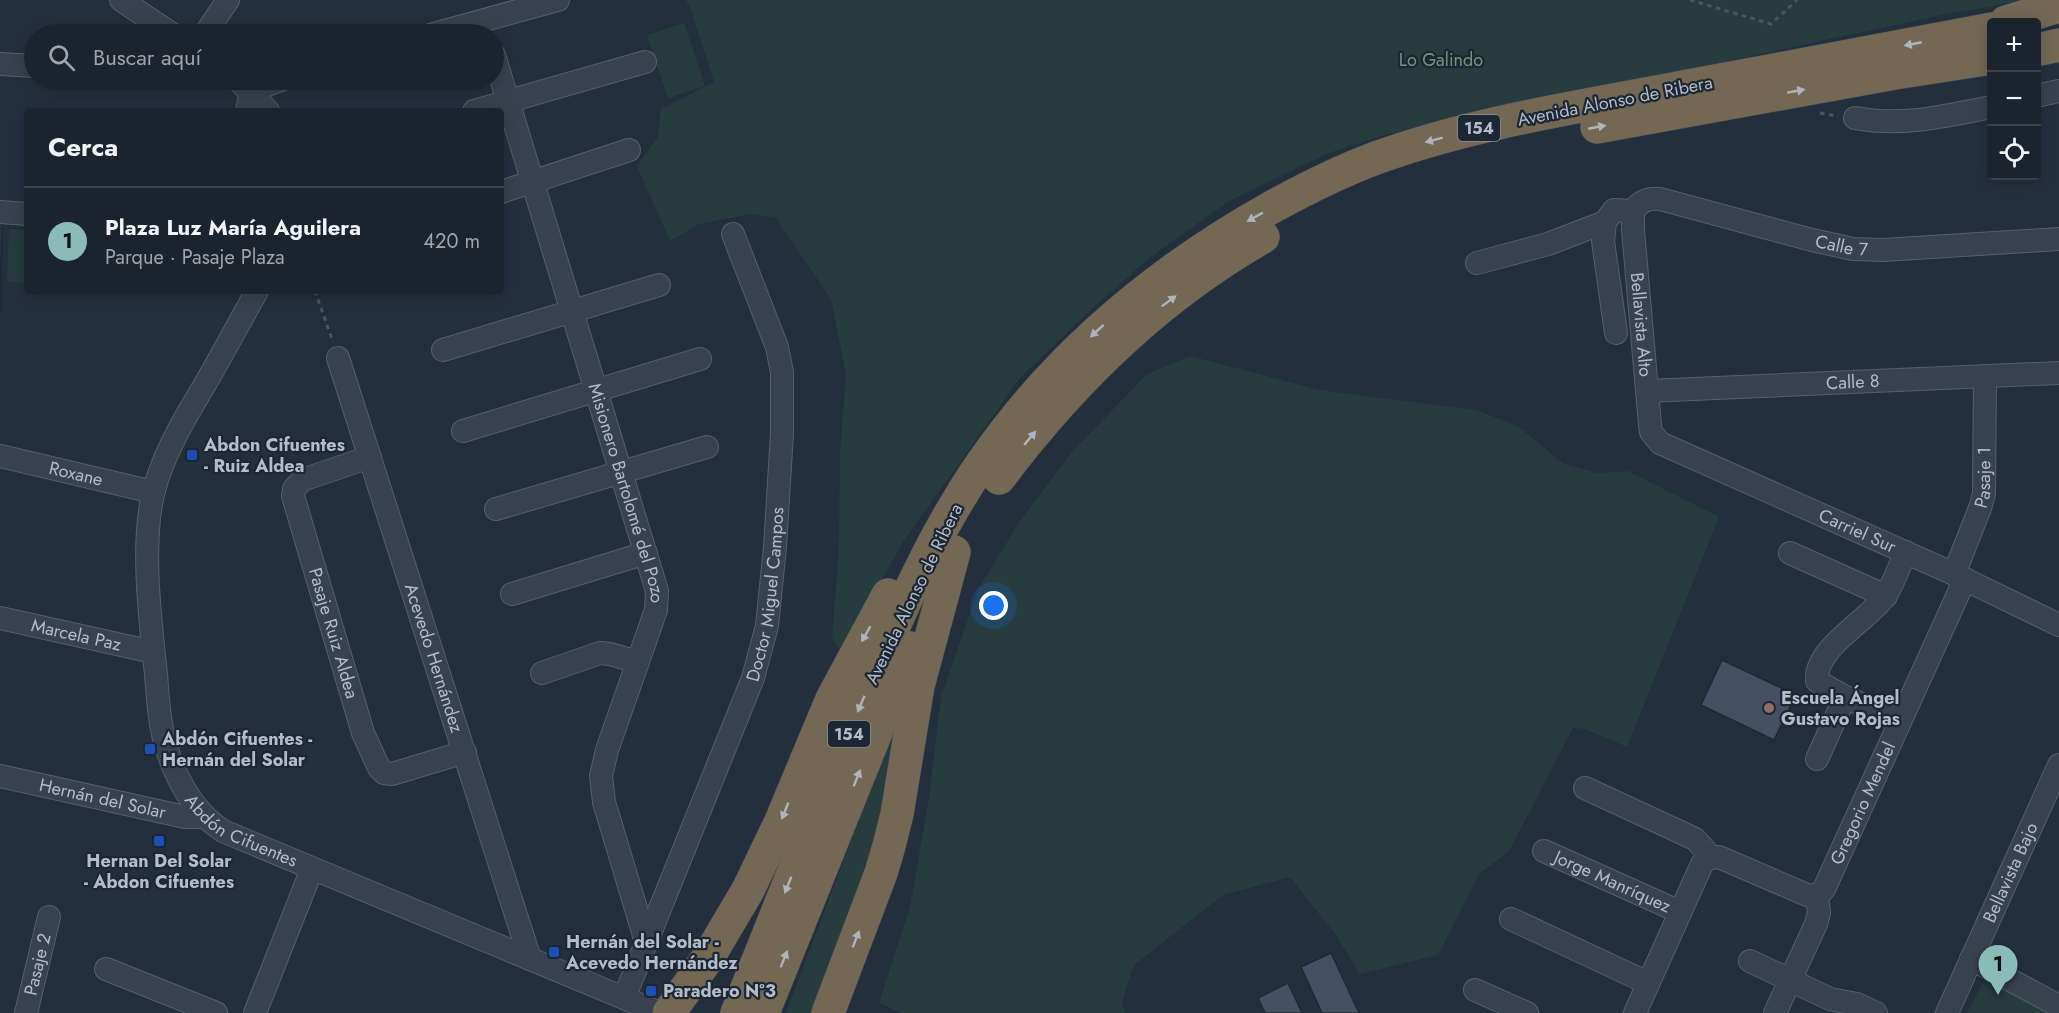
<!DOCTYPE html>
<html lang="es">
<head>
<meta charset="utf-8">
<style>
	:root { --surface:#1b232e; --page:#242b36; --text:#f1f3f6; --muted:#a0a4aa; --line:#39404a; --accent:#8bbbb9 }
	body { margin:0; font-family:Jost,sans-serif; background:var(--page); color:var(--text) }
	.controls { position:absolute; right:18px; top:18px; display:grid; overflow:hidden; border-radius:6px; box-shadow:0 3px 15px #0003 }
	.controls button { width:54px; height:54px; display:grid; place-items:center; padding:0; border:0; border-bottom:2px solid var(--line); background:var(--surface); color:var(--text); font:30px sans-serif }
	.you { position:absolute; left:994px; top:606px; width:21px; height:21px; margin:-15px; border:4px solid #fff; border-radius:50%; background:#1a73e8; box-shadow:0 0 0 9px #1a73e833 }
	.badge { display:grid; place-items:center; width:39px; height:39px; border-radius:50%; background:var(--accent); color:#111; font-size:20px; font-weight:700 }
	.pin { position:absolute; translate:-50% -50px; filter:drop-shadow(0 2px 3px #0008) }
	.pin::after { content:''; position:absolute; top:32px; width:21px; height:18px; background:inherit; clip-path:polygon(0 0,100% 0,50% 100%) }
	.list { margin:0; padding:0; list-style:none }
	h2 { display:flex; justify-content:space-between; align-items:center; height:78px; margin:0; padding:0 24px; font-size:26px }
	h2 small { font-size:20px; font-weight:400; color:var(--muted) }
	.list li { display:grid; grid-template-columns:39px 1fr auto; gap:18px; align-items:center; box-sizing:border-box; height:108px; padding:0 24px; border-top:2px solid var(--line) }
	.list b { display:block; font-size:22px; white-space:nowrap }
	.list p { margin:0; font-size:20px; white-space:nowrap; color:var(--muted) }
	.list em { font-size:20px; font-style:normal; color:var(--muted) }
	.icon { flex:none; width:33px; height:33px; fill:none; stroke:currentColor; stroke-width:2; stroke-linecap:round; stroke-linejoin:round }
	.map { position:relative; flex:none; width:2059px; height:1013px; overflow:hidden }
	.search { position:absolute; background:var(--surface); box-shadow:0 3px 15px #0003; left:24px; top:24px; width:480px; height:66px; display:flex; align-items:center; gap:15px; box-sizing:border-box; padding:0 21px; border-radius:33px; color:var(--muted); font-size:22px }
	.panel { position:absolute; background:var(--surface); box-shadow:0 3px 15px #0003; left:24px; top:108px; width:480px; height:186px; border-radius:6px }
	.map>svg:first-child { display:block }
</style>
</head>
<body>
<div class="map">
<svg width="2059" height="1013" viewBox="0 0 2059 1013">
	<rect width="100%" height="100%" fill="#242f3e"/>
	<g fill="#263c3f">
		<polygon points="686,0 2027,0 1942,15 1384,135 1326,154 1229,201 1147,260 1083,317 1020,378 903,542 841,651 832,638 839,546 840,454 846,374 831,299 775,217 749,214 699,224 670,241 637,166 658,137 661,109 714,82 691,10"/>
		<polygon points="684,23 705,86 668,98 647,35"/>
		<polygon points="9,229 27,230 27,283 7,282"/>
		<polygon points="1190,356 1319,390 1476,410 1518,426 1564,464 1597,473 1628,471 1719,517 1627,747 1585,729 1573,728 1509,851 1479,874 1438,955 1360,974 1335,934 1290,877 1223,895 1134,965 1122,1002 1125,1013 902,1013 879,1003 910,907 929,797 941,697 978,590 1020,521 1072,452 1147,374"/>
		<polygon points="903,703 889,818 817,1013 786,1013"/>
		<polygon points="1986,976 2054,1013 1967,1013"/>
	</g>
	<g fill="#455162" stroke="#1f2835" stroke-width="1.5">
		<polygon points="0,224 2,224 1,313 0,313"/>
		<polygon points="1722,660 1796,695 1774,740 1701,705"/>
		<polygon points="1331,953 1359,1013 1322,1013 1301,967"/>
		<polygon points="1288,983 1302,1013 1265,1013 1258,998"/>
	</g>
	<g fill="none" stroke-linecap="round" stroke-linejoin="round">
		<g stroke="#565f6c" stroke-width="24">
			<g id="minor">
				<polyline points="121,0 172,34"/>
				<polyline points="205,34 228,0"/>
				<polyline points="433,34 558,0"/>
				<path id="s1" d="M 494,55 L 657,591 L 656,610 L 607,750 L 601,776 L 604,802 L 646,942"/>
				<polyline points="0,64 34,66"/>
				<polyline points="238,80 268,111"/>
				<polyline points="2036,96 2059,91"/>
				<polyline points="247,111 251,91 281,80"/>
				<polyline points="474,111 645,62"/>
				<path d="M 1855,118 C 1902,127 1945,116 1992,107"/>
				<polyline points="501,192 629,150"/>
				<path id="s2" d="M 1633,211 L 1633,230 L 1650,425 L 1651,432 L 1660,443 L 1954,574 L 2059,625"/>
				<path id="s3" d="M 1633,211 C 1640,201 1648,198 1660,199 L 1812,240 L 1853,249 L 1883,250 L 2059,239"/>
				<polyline points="0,212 27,214"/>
				<polyline points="1477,263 1548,244 1605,222"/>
				<path id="s4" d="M 257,291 C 239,323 222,355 204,386 C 186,416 168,446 157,480 C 139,533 150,618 156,674 C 158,698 159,723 166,746 C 176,779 194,812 223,831 L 660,1013"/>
				<polyline points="1616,333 1603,241 1605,222 1614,210 1633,211"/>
				<polyline points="443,350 659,285"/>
				<path id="s5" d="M 338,358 L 530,959"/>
				<path id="s6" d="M 1647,391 L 2059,373"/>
				<polyline points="463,431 700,359"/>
				<path id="s7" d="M 0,456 L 153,492"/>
				<path id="s8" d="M 370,457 L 302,480 L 294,489 L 293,496 L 363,733 L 379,768 L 384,773 L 392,774 L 465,752"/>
				<polyline points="496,509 707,447"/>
				<polyline points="1790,553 1886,596"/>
				<path id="s9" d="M 1954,574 L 1980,508 L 1984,494 L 1985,376"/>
				<polyline points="512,594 646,553"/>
				<path id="s10" d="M 0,618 L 153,652"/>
				<polyline points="542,673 600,653 610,654 638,662"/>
				<path d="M 1845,697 L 1817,681 C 1814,648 1869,620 1886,595 C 1894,583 1899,566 1906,552"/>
				<polyline points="1817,759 1845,697 1900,721"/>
				<path id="s11" d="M 0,776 L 185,817 L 205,817"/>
				<polyline points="1585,788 1695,839 1706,851 1709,858"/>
				<path id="s12" d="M 1544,851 L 1680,912"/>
				<polyline points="1709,858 1719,857 1807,895 1817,896"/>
				<path id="s13" d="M 1817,896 L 1824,889 L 1965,579"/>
				<polyline points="1511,919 1648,983"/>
				<polyline points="1971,959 2059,1006"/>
				<polyline points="1750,961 1830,999 1857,1004 1876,1013"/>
				<polyline points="106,969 216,1013"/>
				<polyline points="1475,990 1527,1013"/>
				<path id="s14" d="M 624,998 L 753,678 L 767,626 L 775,547 L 782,433 L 782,372 L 777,347 L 733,234"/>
				<path id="s15" d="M 26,1013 L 49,917"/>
				<polyline points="255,1013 312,869"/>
				<polyline points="1635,1013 1702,864 1709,858"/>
				<polyline points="1775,1013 1816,924 1819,913 1817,896"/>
				<path id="s16" d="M 1947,1013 L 2059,765"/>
			</g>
		</g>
		<g stroke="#434c59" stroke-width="34">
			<g id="highway">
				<polyline points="2006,22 2059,6"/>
				<polyline points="2036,50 2059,45"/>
				<polyline points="1597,127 1895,73 1992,58"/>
				<path d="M 999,478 C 1071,382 1158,297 1263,237"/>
				<polyline points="669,1013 709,956 748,890 781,821 832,699 888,595"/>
				<path d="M 737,1013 C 772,924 808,835 844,746 C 883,649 923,549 982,463 C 1057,355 1159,270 1274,206 C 1307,188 1341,171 1376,158 C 1475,122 1580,107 1683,87 C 1786,68 1888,48 1992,29"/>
				<polyline points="763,1013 910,648"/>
				<polyline points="828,1013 881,873 889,846 897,814 918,686 954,552"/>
			</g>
		</g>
		<g stroke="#44595c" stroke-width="3" stroke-dasharray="4.5 4.5" stroke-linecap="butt">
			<polyline points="1690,0 1771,24 1797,0"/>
			<polyline points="1820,113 1838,116"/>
			<polyline points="315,291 333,342"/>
		</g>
		<use href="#minor" stroke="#38414e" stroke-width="22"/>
		<use href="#highway" stroke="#746855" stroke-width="33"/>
	</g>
	<defs><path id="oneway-solid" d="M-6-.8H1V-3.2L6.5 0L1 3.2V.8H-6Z" transform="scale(1.5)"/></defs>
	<g fill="#aeb4bd">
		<use href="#oneway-solid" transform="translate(1913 44) rotate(169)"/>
		<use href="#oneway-solid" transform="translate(1796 91) rotate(-10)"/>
		<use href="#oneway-solid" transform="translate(1597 127) rotate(-11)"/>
		<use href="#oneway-solid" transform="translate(1434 140) rotate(165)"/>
		<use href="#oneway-solid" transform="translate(1255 217) rotate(151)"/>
		<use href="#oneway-solid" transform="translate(1169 301) rotate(-37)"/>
		<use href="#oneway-solid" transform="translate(1097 331) rotate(138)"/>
		<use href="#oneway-solid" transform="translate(1030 438) rotate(-50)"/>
		<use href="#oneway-solid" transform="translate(866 634) rotate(120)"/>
		<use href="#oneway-solid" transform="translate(861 704) rotate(113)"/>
		<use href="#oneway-solid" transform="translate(857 778) rotate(-68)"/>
		<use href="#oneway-solid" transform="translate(785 811) rotate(112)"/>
		<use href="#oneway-solid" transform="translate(788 885) rotate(112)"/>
		<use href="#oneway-solid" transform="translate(856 939) rotate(-69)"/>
		<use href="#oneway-solid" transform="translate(784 959) rotate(-68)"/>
	</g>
	<g fill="#1a4fb4" stroke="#1d2633" stroke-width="2">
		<rect x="186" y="449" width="12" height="12" rx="3"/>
		<rect x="144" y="743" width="12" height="12" rx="3"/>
		<rect x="153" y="835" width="12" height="12" rx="3"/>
		<rect x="548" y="946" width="12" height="12" rx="3"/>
		<rect x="645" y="985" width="12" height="12" rx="3"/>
	</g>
	<circle fill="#8d6e63" stroke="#1d2633" stroke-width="2" cx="1769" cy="708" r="6"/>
	<g text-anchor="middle" stroke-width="4.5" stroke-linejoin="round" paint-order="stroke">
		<g fill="#1d2633" stroke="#878f9c" stroke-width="1.5">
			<rect x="1458" y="115" width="42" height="26" rx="4.5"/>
			<rect x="828" y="721" width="42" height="26" rx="4.5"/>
		</g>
		<g font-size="16" font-weight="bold" fill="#b4bcc9">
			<text x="1479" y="134">154</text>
			<text x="849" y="740">154</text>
		</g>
		<g font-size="18" fill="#6b9a76" stroke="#1d2633">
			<text x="1441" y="66">Lo Galindo</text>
		</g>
		<g font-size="18" fill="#b4bcc9" stroke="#1d2633">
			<text transform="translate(1615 101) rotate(-11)" y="6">Avenida Alonso de Ribera</text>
			<text dy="6" stroke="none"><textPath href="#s3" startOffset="219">Calle 7</textPath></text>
			<text dy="6" stroke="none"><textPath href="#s2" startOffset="114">Bellavista Alto</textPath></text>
			<text dy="6" stroke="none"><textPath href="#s6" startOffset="206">Calle 8</textPath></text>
			<text dy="6" stroke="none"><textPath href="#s7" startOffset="78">Roxane</textPath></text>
			<text dy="6" stroke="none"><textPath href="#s9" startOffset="102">Pasaje 1</textPath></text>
			<text dy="6" stroke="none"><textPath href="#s1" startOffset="458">Misionero Bartolomé del Pozo</textPath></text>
			<text dy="6" stroke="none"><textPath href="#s2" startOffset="452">Carriel Sur</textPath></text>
			<text dy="6" stroke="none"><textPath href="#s14" startOffset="430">Doctor Miguel Campos</textPath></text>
			<text transform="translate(914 594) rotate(-64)" y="6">Avenida Alonso de Ribera</text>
			<text dy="6" stroke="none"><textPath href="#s8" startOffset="234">Pasaje Ruiz Aldea</textPath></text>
			<text dy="6" stroke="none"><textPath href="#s10" startOffset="78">Marcela Paz</textPath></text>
			<text dy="6" stroke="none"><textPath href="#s5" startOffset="315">Acevedo Hernández</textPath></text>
			<text dy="6" stroke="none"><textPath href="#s11" startOffset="105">Hernán del Solar</textPath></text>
			<text dy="6" stroke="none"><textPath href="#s13" startOffset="104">Gregorio Mendel</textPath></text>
			<text dy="6" stroke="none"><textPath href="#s4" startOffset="602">Abdón Cifuentes</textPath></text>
			<text dy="6" stroke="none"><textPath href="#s16" startOffset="154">Bellavista Bajo</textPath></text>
			<text dy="6" stroke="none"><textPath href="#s12" startOffset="75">Jorge Manríquez</textPath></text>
			<text dy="6" stroke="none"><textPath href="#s15" startOffset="50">Pasaje 2</textPath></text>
		</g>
		<g font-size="18" font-weight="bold" fill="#b4bcc9" stroke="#1d2633" text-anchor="start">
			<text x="204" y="451">Abdon Cifuentes<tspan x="204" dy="21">- Ruiz Aldea</tspan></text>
			<text x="1781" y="704">Escuela Ángel<tspan x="1781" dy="21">Gustavo Rojas</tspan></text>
			<text x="162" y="745">Abdón Cifuentes -<tspan x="162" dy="21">Hernán del Solar</tspan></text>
			<text x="159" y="867" text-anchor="middle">Hernan Del Solar<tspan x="159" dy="21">- Abdon Cifuentes</tspan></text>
			<text x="566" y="948">Hernán del Solar -<tspan x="566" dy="21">Acevedo Hernández</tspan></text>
			<text x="663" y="997">Paradero N°3</text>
		</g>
	</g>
</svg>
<div class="controls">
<button>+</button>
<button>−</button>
<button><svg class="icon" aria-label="locate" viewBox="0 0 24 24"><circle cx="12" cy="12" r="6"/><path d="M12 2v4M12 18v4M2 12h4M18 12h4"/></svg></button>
</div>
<div class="you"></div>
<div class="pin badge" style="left:1998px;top:995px">1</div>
<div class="search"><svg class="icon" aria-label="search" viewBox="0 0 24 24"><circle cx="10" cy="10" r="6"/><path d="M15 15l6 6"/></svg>Buscar aquí</div>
<section class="panel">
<h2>Cerca<small></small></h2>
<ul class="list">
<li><span class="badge">1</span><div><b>Plaza Luz María Aguilera</b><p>Parque · Pasaje Plaza</p></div><em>420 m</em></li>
</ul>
</section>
</div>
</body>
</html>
